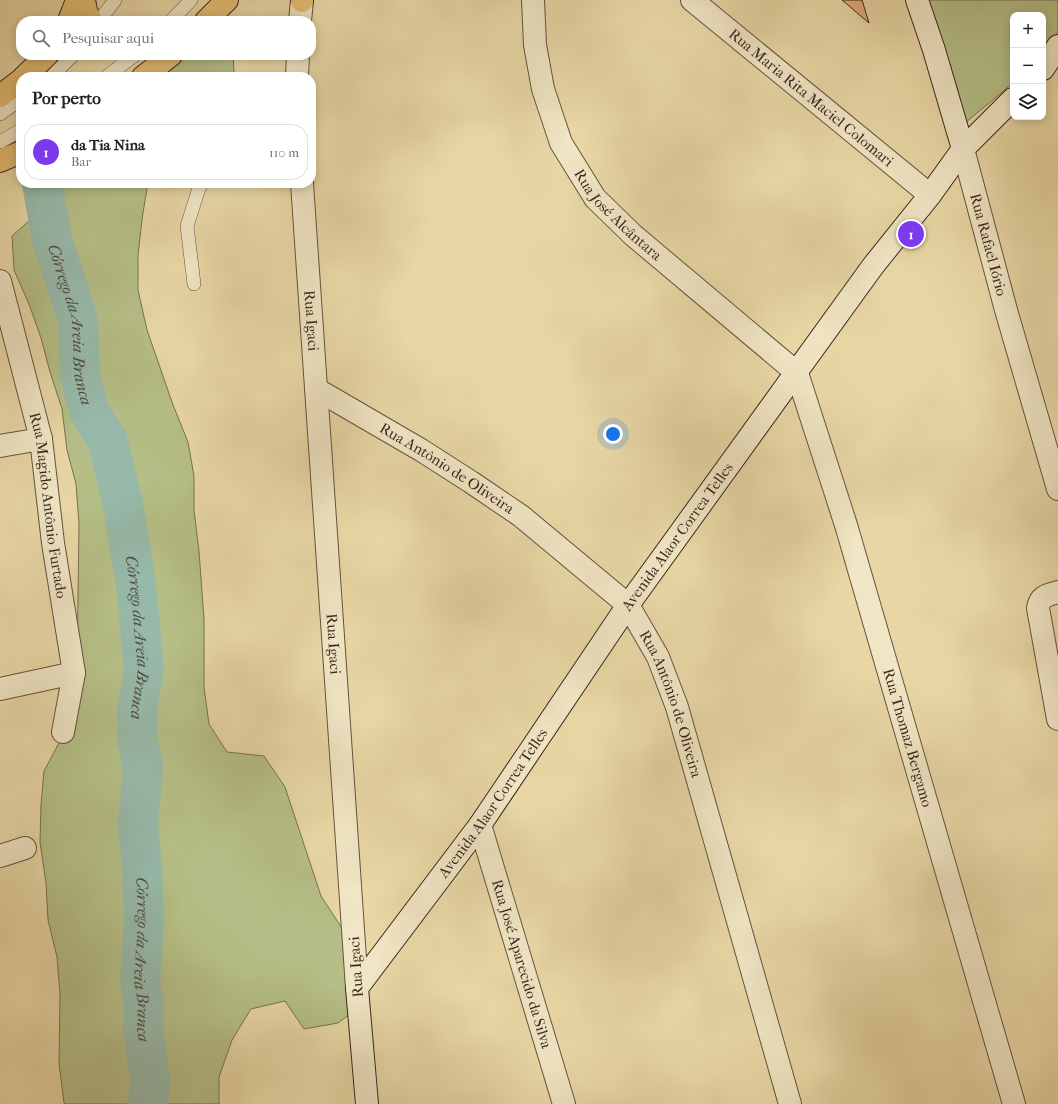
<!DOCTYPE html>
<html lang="pt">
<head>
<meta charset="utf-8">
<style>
	:root { --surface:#fff; --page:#f2f2f2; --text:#202124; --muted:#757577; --line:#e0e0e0; --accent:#7c3aed }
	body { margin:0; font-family:"IM FELL French Canon",serif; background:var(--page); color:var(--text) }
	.controls { position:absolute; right:12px; top:12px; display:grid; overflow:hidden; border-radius:8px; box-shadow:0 2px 10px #0003 }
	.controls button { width:36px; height:36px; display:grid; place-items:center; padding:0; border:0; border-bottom:1px solid var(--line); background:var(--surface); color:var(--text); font:20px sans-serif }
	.you { position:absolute; left:613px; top:434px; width:14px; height:14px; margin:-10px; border:3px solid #fff; border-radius:50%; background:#1a73e8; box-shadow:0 0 0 6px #1a73e833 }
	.badge { display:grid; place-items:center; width:26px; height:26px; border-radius:50%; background:var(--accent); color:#fff; font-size:13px; font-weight:700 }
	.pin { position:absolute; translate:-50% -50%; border:2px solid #fff; box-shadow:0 1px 4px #0006 }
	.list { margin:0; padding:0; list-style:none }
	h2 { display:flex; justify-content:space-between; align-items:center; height:52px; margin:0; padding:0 16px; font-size:17px }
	h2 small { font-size:13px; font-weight:400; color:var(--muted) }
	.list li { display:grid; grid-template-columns:26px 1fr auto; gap:12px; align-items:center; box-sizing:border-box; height:56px; margin:0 8px 8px; padding:0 8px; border:1px solid var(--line); border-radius:16px }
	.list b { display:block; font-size:15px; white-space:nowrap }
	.list p { margin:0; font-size:13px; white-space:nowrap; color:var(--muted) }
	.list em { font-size:13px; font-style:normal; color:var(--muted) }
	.icon { flex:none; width:22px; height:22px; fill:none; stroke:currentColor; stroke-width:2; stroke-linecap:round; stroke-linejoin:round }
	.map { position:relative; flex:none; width:1058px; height:1104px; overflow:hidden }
	.search { position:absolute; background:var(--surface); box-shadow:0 2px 10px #0003; left:16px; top:16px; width:300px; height:44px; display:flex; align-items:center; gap:10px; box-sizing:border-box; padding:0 14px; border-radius:16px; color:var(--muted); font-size:15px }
	.panel { position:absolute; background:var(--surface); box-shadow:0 2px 10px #0003; left:16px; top:72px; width:300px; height:116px; border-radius:16px }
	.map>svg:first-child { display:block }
</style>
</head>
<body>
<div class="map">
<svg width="1058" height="1104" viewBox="0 0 1058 1104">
	<rect width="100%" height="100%" fill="#e8d7a5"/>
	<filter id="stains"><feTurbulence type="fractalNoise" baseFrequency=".005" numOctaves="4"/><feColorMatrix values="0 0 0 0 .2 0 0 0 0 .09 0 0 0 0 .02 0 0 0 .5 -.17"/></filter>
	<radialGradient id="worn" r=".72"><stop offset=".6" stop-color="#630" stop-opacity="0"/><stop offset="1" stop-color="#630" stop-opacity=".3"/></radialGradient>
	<g fill="#b5be86" stroke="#777251">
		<polygon points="920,0 1058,0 1058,31 1054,39 1043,54 1043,15 1013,15 1013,83 964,124"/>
		<polygon points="182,55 233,55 234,72 232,77 153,77"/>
		<polygon points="68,183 148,183 142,219 138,256 138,290 147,330 173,405 188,442 194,476 194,510 199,551 204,619 204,687 209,724 227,752 264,756 285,787 321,896 345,933 366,1002 338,1023 304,1029 285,1001 251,1009 232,1040 219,1077 219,1104 65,1104 64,1103 59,1063 60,995 57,957 48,920 46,883 40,842 41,805 44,771 60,741 77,670 79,524 76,484 67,450 62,409 50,372 41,338 29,304 14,270 12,236 40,211"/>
	</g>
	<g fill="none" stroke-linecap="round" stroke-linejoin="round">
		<path stroke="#97b9a9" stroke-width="40" id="s1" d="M 42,183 L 52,240 L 78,320 L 80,375 L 89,410 L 108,442 L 123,505 L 136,584 L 144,670 L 137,710 L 137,738 L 143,766 L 138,826 L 142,865 L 144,922 L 140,982 L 144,1002 L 143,1029 L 151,1085 L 147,1104"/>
	</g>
	<polygon fill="#e2ab7d" stroke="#39261c" points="842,0 862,0 869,23"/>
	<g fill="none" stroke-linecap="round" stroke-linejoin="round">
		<g stroke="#65523e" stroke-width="14">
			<g id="lane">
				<polyline points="99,21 115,0"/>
				<polyline points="171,21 191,0"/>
				<polyline points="51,77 73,55"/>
				<polyline points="106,77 135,55"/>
				<polyline points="0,114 21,99"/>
				<polyline points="0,142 21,130"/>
				<polyline points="194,284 187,226 199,188 202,183"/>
			</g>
		</g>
		<g stroke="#65523e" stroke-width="24">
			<g id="street">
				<path id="s2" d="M 533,0 L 535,45 L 543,89 L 561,143 L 595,198 L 633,235 L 797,373 L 846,525 L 1014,1104"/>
				<path id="s3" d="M 692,0 L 930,195"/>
				<polyline points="300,21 302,0"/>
				<polyline points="297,77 298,55"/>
				<path id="s4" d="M 963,149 L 1006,310 L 1058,489"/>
				<path id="s5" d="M 302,183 L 357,988"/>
				<path id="s6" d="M 0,281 L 41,439 L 53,543 L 74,673 L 63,732"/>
				<path id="s7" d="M 316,389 L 421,450 L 471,482 L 521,516 L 628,605 L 658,657 L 677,707 L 790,1104"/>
				<polyline points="0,446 41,439"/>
				<path d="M 1058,592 C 1047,595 1040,596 1038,608 L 1058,719"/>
				<polyline points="0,689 74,673"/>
				<path id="s8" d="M 480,825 L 564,1104"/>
				<polyline points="0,856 25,848"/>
			</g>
		</g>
		<g stroke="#39261c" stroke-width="24">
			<g id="secondary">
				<polyline points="917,0 934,50 963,149"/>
				<polyline points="1043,69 1058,46"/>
				<path id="s9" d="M 367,1104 L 357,988 L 480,825 L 628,605 L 873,266 L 930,195 L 963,149 L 1013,99"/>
			</g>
		</g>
		<g stroke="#39261c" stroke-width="24">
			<g id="primary">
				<polyline points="84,0 86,11 91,21"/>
				<polyline points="302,0 302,1"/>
				<polyline points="69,21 77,0"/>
				<polyline points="206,21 227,0"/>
				<polyline points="24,77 47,55"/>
				<polyline points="143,77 171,55"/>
				<polyline points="0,96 21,80"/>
				<polyline points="0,161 21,152"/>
			</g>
		</g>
		<use href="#lane" stroke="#f0e5c4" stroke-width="13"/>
		<use href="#street" stroke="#f0e5c4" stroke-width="22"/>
		<use href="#secondary" stroke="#f0e5c4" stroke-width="22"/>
		<use href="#primary" stroke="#e4bc72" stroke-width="22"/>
	</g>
	<g text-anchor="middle" stroke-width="4" stroke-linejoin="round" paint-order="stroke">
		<g font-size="15" fill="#39261c" stroke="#f0e5c4">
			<text dy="5" stroke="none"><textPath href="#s3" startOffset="154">Rua Maria Rita Maciel Colomari</textPath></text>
			<text dy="5" stroke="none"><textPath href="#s2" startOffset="239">Rua José Alcântara</textPath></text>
			<text dy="5" stroke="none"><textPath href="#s4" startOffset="99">Rua Rafael Iório</textPath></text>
			<text dy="5" stroke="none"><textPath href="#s5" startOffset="138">Rua Igaci</textPath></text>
			<text dy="5" stroke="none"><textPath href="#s7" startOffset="153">Rua Antônio de Oliveira</textPath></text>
			<text dy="5" stroke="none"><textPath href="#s6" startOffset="230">Rua Magido Antônio Furtado</textPath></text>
			<text dy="5" stroke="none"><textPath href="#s9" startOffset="670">Avenida Alaor Correa Telles</textPath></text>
			<text dy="5" stroke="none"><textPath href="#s5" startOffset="462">Rua Igaci</textPath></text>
			<text dy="5" stroke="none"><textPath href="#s7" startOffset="489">Rua Antônio de Oliveira</textPath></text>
			<text dy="5" stroke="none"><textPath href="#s2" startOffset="860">Rua Thomaz Bergamo</textPath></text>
			<text dy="5" stroke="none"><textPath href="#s9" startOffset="346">Avenida Alaor Correa Telles</textPath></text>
			<text dy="5" stroke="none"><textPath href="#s8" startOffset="145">Rua José Aparecido da Silva</textPath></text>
			<text transform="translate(356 967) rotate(-94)" y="5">Rua Igaci</text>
		</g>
		<g font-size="16" font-style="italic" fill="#504b3f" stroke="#f0e5c4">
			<text dy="6" stroke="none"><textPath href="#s1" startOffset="145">Córrego da Areia Branca</textPath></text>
			<text dy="6" stroke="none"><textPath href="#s1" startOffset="469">Córrego da Areia Branca</textPath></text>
			<text dy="6" stroke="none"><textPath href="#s1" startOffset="793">Córrego da Areia Branca</textPath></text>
		</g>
	</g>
	<rect width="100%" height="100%" filter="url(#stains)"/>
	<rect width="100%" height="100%" fill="url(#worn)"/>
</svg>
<div class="controls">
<button>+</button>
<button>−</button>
<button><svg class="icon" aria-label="layers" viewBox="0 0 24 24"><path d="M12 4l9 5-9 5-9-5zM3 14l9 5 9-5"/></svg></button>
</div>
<div class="you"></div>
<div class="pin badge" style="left:911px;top:234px">1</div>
<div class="search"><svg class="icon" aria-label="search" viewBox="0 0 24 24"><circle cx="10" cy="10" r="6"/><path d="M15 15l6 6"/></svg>Pesquisar aqui</div>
<section class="panel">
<h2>Por perto<small></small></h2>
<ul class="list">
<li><span class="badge">1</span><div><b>da Tia Nina</b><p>Bar</p></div><em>110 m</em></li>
</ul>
</section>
</div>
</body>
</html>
